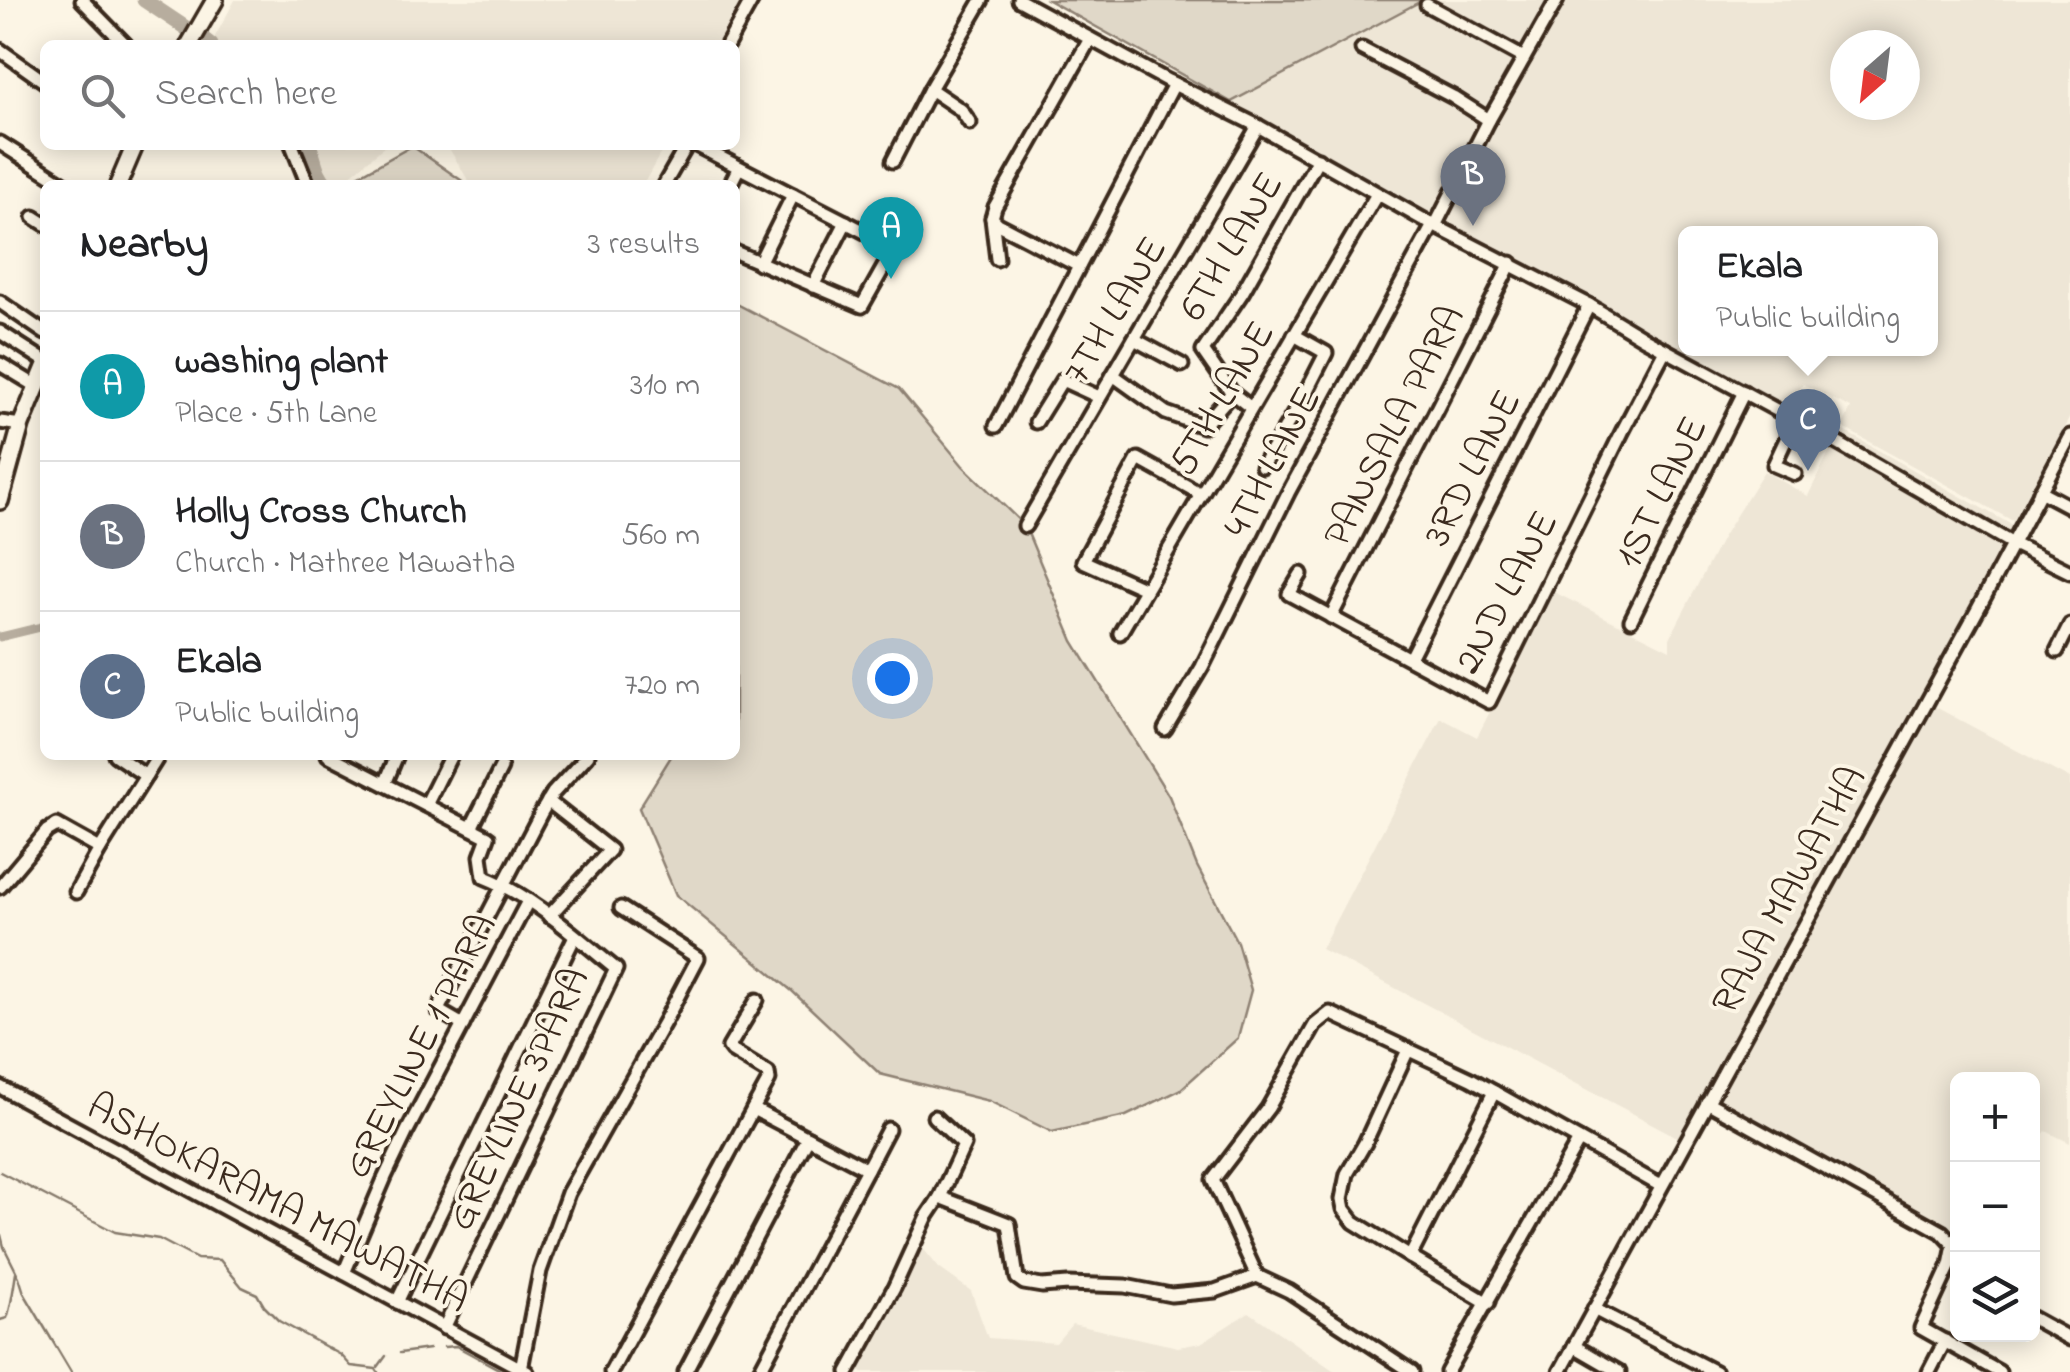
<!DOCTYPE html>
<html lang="en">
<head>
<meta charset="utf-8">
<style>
	:root { --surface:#fff; --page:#f6f6f6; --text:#202124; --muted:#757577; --line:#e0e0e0; --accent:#1a73e8 }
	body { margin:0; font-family:"Indie Flower",sans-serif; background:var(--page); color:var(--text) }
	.controls { position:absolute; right:30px; bottom:30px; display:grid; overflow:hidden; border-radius:15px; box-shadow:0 5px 25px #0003 }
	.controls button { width:90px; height:90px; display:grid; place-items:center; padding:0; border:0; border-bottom:2px solid var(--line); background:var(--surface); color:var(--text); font:50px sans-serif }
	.compass { position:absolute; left:1830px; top:30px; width:90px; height:90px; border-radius:50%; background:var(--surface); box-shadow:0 5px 25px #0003; rotate:208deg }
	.you { position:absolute; left:892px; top:678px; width:35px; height:35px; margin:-25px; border:8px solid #fff; border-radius:50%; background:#1a73e8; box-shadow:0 0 0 15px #1a73e833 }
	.badge { display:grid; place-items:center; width:65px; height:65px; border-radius:50%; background:var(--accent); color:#fff; font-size:32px; font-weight:700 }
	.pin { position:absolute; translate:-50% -82px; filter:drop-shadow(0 2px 5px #0008) }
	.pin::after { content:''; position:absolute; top:52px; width:35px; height:30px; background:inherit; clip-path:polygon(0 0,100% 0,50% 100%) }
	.popup { position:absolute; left:1678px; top:226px; width:260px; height:130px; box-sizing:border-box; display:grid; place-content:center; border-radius:15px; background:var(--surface); filter:drop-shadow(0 2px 8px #0005); font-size:32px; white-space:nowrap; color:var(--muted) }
	.popup b { font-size:38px; color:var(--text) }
	.popup::after { content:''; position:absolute; left:50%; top:100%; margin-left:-20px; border:20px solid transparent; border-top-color:var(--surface) }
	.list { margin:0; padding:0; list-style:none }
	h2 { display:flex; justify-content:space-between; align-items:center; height:130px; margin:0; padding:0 40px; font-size:42px }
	h2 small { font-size:32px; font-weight:400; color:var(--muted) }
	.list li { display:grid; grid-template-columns:65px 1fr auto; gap:30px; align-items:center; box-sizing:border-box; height:150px; padding:0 40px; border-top:2px solid var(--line) }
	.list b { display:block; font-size:38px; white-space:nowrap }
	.list p { margin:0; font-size:32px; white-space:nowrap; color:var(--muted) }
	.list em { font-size:32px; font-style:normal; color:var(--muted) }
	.icon { flex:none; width:55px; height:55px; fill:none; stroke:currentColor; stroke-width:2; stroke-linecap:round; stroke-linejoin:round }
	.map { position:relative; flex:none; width:2070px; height:1372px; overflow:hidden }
	.search { position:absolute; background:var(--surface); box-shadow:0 5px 25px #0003; left:40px; top:40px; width:700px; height:110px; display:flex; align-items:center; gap:25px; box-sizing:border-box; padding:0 35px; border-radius:15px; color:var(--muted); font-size:38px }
	.panel { position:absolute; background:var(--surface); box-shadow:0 5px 25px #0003; left:40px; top:180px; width:700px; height:580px; border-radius:15px }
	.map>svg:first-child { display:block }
</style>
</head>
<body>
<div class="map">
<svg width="2070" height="1372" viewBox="0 0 2070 1372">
	<rect width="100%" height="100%" fill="#fcf5e5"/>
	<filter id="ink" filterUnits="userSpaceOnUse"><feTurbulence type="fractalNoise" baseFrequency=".01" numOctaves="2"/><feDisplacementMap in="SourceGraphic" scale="20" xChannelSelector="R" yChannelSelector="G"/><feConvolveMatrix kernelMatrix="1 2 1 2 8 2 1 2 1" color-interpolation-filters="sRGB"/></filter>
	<g filter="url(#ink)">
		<g fill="#eee6d6" fill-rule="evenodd">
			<polygon points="235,0 748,0 722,45 213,45 211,44"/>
			<path d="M 1423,0 L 2070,0 L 2070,417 L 2013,521 L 1842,427 L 1851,408 L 1803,384 L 1787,412 L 1231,102 ZM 1845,45 L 1905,45 L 1905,105 L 1845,105 ZM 1686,234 L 1930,234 L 1930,348 L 1686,348 Z"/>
			<polygon points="314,145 386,145 339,185 330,185"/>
			<polygon points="447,145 665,145 643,185 471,185"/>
			<polygon points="1844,431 2012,525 2006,534 1841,440"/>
			<polygon points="1831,448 2003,541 1809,910 1681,1139 1321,949 1441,718 1477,737 1552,591 1670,650 1670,638 1723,536 1764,471 1808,496"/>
			<polygon points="1928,703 2070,779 2070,1143 2046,1131 2033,1146 2032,1080 1958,1080 1957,1230 1716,1103"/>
			<polygon points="921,1246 939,1268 971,1291 988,1338 1056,1343 1072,1324 1178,1347 1201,1343 1249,1312 1336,1372 852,1372"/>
		</g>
		<g fill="#e0d8c8" stroke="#8e8173" stroke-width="2.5">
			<polygon points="1048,0 1423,0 1231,102"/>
			<polygon points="412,146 468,185 342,185"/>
			<polygon points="735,303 899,389 963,466 1025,526 1073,641 1169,796 1197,866 1237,942 1251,990 1238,1038 1180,1090 1126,1116 1052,1132 989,1101 880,1074 792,991 676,895 639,808 672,755 735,755"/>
		</g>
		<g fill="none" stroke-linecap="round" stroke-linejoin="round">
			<g stroke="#85796b" stroke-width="2.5">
				<polyline points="0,1172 115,1232 159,1239 197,1259 220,1260 242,1287 257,1294 264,1306 279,1321 341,1355 351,1366 376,1369 378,1372"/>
				<polyline points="0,1231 4,1247 19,1277 24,1293 71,1372"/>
				<path d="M 0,1320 L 7,1318 C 11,1308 14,1285 16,1273"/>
				<polyline points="444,1347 456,1346 504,1372"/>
				<polyline points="400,1353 429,1349"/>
				<polyline points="378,1367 386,1356"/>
			</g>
			<polyline stroke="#b7ad9e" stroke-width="9" points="0,637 45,626"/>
			<g stroke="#b7ad9e" stroke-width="15">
				<polyline points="144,0 189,30"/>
				<polyline points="202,38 211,45"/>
				<path d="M 309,145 C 316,161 315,172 327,185"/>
			</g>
			<g stroke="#3b2a1e" stroke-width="19">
				<g id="minor">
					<polyline points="82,0 126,45"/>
					<polyline points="1019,0 1168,81 1258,126 1433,225 1589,305 1645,339 1830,439 2013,544 2070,572"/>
					<polyline points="1427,5 1524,58"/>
					<polyline points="727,45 752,0"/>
					<polyline points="1362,49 1453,97 1489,120"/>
					<polyline points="0,50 45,82"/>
					<polyline points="930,89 961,110 970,123"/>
					<polyline points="0,143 66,185"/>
					<polyline points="292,145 308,185"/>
					<polyline points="696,145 894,247 893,251 862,306 735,252"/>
					<polyline points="893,161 930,89 982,0"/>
					<polyline points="664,185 687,145"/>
					<polyline points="730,185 738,169"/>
					<polyline points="34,217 45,224"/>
					<polyline points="992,218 997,259"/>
					<polyline points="1436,224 1489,120 1557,0"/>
					<polyline points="759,263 793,195"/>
					<polyline points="1079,266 998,224 992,218 995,207 1090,39"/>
					<polyline points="813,286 846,222"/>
					<polyline points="0,302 45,333"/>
					<polyline points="0,332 45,361"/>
					<polyline points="1134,339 1182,365"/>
					<polyline points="0,364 38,387"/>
					<polyline points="1113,375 1166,413 1203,426 1232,393"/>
					<polyline points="1251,408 1232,393 1203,351 1242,293 1318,159"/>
					<polyline points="1795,420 1774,465 1795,474"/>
					<polyline points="0,422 21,425"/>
					<polyline points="1036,422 1062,380 1099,397"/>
					<polyline points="996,426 1174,84"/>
					<polyline points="1262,466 1301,402 1326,353 1294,335"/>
					<polyline points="2040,491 2070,507"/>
					<polyline points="1025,526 1258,126"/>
					<polyline points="1301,574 1289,594 1489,702 1622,432 1665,350"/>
					<polyline points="1145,589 1083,561 1138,459 1201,494"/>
					<polyline points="1331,617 1511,263"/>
					<polyline points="1631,620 1744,392"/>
					<polyline points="1120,633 1377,194"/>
					<polyline points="2057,651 2070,625"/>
					<polyline points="1410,658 1589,305"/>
					<polyline points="1165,729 1202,667 1288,493 1433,225"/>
					<polyline points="115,755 146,776"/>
					<path d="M 328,755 L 488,837 L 481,856 L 484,877 C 533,896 575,936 616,969 L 444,1328"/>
					<polyline points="385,784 397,755"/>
					<polyline points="548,801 610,850 549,916"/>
					<polyline points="426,805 451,755"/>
					<polyline points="471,828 501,768"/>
					<polyline points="0,887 47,831 57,825 100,849 159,755"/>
					<polyline points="76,892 100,849"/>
					<polyline points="757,1000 729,1047 732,1051 768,1073 769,1080 753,1109 867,1169 888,1129"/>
					<polyline points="463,1025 439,1011 440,1006 541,813 553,793 588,755"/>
					<polyline points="1408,1050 1365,1143 1347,1174 1342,1199 1344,1209 1354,1222 1410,1257"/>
					<polyline points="0,1087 527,1372"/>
					<polyline points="1707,1102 1942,1232 1954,1245 1950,1265 1921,1328 1999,1372"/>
					<polyline points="934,1117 964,1145 940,1197 1009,1224 1017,1278 1024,1283 1042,1286 1068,1284 1125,1286 1171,1295 1215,1291 1257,1276"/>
					<polyline points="344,1273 385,1177 407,1131 528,901"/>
					<polyline points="1257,1276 1213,1180 1268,1108 1315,1025 1330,1013 1471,1079 1661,1186"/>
					<polyline points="1257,1276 1289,1291 1412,1372"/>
					<polyline points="397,1302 575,936"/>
					<polyline points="1488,1303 1410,1257 1494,1092"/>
					<polyline points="1594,1309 1715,1372"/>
					<polyline points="2032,1318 2070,1339"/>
					<polyline points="1574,1346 1619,1372"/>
					<polyline points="521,1369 540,1271 568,1193 666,1019 698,958 621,908"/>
					<polyline points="611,1372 753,1109"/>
					<polyline points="685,1372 808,1138"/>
					<polyline points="759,1372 867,1169"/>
					<polyline points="848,1372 894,1288 926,1218 940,1197"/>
					<polyline points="1447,1372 1579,1140"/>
					<polyline points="1560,1372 1978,609 2070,436"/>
					<polyline points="1929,1372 1945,1341"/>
				</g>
			</g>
			<g stroke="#3b2a1e" stroke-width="22">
				<g id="major">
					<polyline points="189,45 215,0"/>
					<polyline points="118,185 135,145"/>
					<polyline points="0,501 21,425 45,367"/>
				</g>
			</g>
			<use href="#minor" stroke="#fcf5e5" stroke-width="11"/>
			<use href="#major" stroke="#fcf5e5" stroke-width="15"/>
		</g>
	</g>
	<g text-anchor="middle" stroke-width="8" stroke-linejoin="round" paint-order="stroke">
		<g font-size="40" fill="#3b2a1e" stroke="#fcf5e5">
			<text transform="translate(1229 245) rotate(-59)" y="14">6TH LANE</text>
			<text transform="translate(1113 309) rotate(-59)" y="14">7TH LANE</text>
			<text transform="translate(1220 397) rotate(-60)" y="14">5TH LANE</text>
			<text transform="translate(1392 425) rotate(-63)" y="14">PANSALA PARA</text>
			<text transform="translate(1270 461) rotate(-62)" y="14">4TH LANE</text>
			<text transform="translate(1470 467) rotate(-63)" y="14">3RD LANE</text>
			<text transform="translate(1659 491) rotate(-64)" y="14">1ST LANE</text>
			<text transform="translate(1504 591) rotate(-62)" y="14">2ND LANE</text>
			<text transform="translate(1787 889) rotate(-61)" y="14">RAJA MAWATHA</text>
			<text transform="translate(418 1045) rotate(-63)" y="14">GREYLINE 1 PARA</text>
			<text transform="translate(516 1098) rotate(-65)" y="14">GREYLINE 3PARA</text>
			<text transform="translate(279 1201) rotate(28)" y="14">ASHOKARAMA MAWATHA</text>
		</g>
	</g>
</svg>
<div class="controls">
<button>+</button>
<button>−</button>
<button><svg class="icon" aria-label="layers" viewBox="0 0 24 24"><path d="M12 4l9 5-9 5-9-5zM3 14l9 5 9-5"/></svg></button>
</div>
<svg class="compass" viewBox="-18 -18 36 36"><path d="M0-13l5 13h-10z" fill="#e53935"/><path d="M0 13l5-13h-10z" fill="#757577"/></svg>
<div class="you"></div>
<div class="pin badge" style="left:891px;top:279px;background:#0f9aa8">A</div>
<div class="pin badge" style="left:1473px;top:226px;background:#6b7280">B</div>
<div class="pin badge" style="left:1808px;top:471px;background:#5c6f8a">C</div>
<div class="popup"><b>Ekala</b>Public building</div>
<div class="search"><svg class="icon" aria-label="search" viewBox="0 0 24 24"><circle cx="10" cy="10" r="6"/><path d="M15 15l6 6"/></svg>Search here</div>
<section class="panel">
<h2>Nearby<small>3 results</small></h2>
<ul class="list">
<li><span class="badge" style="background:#0f9aa8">A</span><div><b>washing plant</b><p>Place · 5th Lane</p></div><em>310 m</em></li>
<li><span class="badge" style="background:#6b7280">B</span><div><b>Holly Cross Church</b><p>Church · Mathree Mawatha</p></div><em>560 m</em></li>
<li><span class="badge" style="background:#5c6f8a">C</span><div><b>Ekala</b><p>Public building</p></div><em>720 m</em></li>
</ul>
</section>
</div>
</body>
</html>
